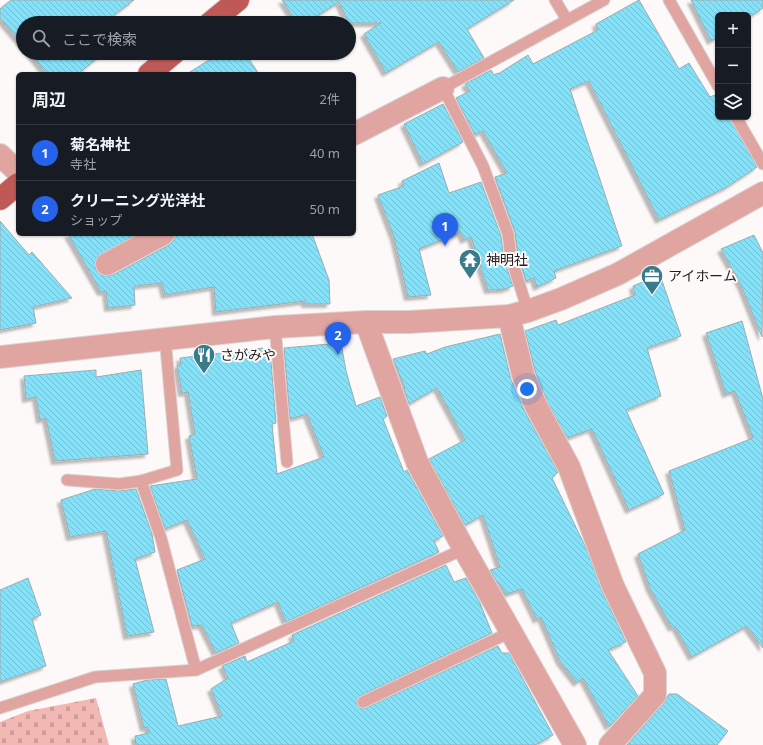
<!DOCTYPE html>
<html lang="ja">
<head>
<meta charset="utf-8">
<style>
	:root { --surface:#171b24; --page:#242831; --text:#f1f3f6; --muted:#9ea1a6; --line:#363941; --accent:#2563eb }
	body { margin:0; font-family:"Noto Sans","Noto Sans JP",sans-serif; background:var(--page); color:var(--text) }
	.controls { position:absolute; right:12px; top:12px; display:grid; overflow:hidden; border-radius:6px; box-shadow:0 1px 3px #0004 }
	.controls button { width:36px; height:36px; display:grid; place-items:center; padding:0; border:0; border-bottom:1px solid var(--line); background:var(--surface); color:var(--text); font:20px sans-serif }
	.you { position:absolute; left:527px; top:389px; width:14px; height:14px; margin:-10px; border:3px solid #fff; border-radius:50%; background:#1a73e8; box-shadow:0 0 0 6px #1a73e833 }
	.badge { display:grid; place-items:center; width:26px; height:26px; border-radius:50%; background:var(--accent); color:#fff; font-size:13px; font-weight:700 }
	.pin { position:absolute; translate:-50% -33px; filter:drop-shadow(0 1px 2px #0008) }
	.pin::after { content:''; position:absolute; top:21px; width:14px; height:12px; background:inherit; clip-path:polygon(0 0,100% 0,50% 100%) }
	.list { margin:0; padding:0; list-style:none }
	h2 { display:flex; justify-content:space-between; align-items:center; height:52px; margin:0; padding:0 16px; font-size:17px }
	h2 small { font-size:13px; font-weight:400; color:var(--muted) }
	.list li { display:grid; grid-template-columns:26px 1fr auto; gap:12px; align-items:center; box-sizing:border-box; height:56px; padding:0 16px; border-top:1px solid var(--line) }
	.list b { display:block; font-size:15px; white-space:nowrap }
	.list p { margin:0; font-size:13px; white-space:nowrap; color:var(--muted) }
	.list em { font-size:13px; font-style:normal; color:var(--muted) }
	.icon { flex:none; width:22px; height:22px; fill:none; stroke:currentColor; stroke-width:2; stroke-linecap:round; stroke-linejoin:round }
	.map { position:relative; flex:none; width:763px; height:745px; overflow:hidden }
	.search { position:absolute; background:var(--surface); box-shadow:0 1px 3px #0004; left:16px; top:16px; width:340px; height:44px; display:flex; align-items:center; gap:10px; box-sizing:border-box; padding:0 14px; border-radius:22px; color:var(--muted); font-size:15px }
	.panel { position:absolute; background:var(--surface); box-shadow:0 1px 3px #0004; left:16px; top:72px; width:340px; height:164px; border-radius:6px }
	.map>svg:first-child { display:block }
</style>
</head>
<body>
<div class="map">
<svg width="763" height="745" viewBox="0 0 763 745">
	<defs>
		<pattern id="cemetery-stones" width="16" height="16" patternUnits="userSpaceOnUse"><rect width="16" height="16" fill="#f2b8b3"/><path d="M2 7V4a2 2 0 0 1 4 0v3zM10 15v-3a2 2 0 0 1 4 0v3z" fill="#cf9e9a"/></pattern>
		<pattern id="building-back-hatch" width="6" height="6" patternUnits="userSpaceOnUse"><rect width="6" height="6" fill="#83e2f9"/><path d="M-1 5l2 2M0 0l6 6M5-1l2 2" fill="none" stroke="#71c1d5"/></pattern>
		<filter id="shadow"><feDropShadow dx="-3.5" dy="3.5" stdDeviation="1" flood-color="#0004"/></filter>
	</defs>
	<rect width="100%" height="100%" fill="#fdf9f9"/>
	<polygon fill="url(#cemetery-stones)" points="96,698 109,745 0,745 0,722 28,711"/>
	<g fill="url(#building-back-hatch)" stroke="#9cacb1" filter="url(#shadow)">
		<polygon points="11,0 134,0 104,23 23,23 23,45 0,18 0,9"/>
		<polygon points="282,0 514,0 467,29 484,58 458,72 439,42 386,73 364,34 381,23 349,23 339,2 306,23 297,23"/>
		<polygon points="639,0 679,69 689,63 710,97 715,95 718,100 718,117 729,117 757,167 727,187 659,220 589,81 570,89 622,246 554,271 556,278 537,287 534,278 526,281 518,256 515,232 495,177 507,173 483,131 475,135 456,98 470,91 465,84 491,70 494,75 498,73 498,74 528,55 533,64 598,30 596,24"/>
		<polygon points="691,0 763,0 763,8 748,18 748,15 718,15 718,37 711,41"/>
		<polygon points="30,53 100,53 101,55 78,74 47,74"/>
		<polygon points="220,53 245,53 259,74 187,74"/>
		<polygon points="443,104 463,142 423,164 404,124"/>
		<polygon points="439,163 449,193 481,182 501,236 504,260 513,286 505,289 488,290 471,237 464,240 461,232 419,249 431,295 408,297 394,237 378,195 404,186 402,181"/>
		<polygon points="0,221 29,255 32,252 72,298 33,307 36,323 0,330"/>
		<polygon points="68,234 137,234 97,257 95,263 96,270 101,275 107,276 113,275 169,245 174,240 175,234 312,234 329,280 330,304 305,304 305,301 216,312 214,287 165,295 162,283 134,286 135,305 108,308 106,291 101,292"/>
		<polygon points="754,235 763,253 762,337 741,285 721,249"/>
		<polygon points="660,275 681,336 647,348 661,396 626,410 664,494 629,510 592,429 567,438 547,401 535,371 525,331 556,320 558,325 635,295 633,286"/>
		<polygon points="742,321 763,399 763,648 747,626 692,657 675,626 672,628 650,588 638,554 685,530 669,471 753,438 735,391 726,394 706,333"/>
		<polygon points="500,334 511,380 525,412 558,472 552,478 587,550 602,591 626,642 608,650 638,696 609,727 583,678 577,683 560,661 541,617 537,620 522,589 507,594 495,579 490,570 500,567 483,515 465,525 429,459 465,440 437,388 409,404 404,389 405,388 393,359 425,351 427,354 445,347"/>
		<polygon points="341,343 346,371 356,406 380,397 387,416 383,419 404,472 407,470 443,536 434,541 439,552 286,622 278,602 231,623 239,643 216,653 202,625 192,626 177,570 205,559 187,520 165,529 150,486 197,479 189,436 195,434 188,392 182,393 177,365 181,365 180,358 263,348 263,350 270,349 276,423 272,424 277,474 324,457 307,414 290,419 284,348"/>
		<polygon points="96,370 96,377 141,370 148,454 55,461 46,418 40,420 36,397 26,399 24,376"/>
		<polygon points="95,489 119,491 136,489 152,534 155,552 135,559 154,632 127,636 106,531 70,537 61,500"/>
		<polygon points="446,565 454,582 466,578 480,603 492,633 360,696 356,701 357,705 362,709 366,708 498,646 502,653 509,653 553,735 535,745 136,745 135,736 149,733 148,727 144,728 133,684 147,680 166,679 178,726 222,716 211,689 228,678 222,666 245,656 247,662 294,641 292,635"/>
		<polygon points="28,578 41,615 32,619 46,666 0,682 0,590"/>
		<polygon points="669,694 677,694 728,731 717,745 627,745 664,703"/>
	</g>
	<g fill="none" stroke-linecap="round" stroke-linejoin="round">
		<g stroke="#dad6d6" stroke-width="13">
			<g id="lane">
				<polyline points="555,0 567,20"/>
				<polyline points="669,0 718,86"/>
				<polyline points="736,117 763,164"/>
				<polyline points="528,311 511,258 508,234 483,166 443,88 604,0"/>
				<polyline points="275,327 287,462"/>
				<polyline points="165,337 177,470 141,481 161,538 196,670"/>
				<polyline points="67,480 119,484 141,481"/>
				<polyline points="363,702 511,632"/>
				<polyline points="0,708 95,677 196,670 464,549"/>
			</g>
		</g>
		<g stroke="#dad6d6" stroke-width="24">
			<g id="street">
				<polyline points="354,134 443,88"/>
				<polyline points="0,155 18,172"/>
				<polyline points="107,264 163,234"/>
				<polyline points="509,316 523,375 536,406 569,467 613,586 655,673 655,695 610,745"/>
				<polyline points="366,322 417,462 464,549 575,745"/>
				<polyline points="0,357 275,327 366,322 409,322 509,316 528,311 561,299 618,274 763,193"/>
			</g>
		</g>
		<g stroke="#dad6d6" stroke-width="24">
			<g id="primary">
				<polyline points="210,23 238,0"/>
				<polyline points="149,74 174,53"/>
				<polyline points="0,199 18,184"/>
			</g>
		</g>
		<use href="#lane" stroke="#e0a5a0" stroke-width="11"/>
		<use href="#street" stroke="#e0a5a0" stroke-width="22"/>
		<use href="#primary" stroke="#bf5955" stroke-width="22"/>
	</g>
	<defs>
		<g id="temple-pin" transform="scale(1.15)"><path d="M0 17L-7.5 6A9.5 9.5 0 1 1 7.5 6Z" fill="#387c8c" stroke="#fdf9f9"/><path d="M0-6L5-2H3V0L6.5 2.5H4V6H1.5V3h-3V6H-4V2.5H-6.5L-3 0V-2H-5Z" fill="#fff"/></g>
		<g id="office-pin" transform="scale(1.15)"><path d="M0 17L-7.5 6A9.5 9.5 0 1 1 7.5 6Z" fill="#387c8c" stroke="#fdf9f9"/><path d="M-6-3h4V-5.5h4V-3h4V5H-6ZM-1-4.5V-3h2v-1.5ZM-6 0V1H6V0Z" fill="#fff"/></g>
		<g id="restaurant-pin" transform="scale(1.15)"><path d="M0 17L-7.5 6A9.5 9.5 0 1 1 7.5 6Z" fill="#387c8c" stroke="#fdf9f9"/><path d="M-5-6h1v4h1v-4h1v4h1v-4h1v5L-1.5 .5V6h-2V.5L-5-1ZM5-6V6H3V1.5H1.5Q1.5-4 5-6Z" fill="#fff"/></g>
	</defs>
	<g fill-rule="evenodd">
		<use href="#temple-pin" x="470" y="260"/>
		<use href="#office-pin" x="652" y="276"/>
		<use href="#restaurant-pin" x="204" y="355"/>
	</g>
	<g text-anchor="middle" stroke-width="4" stroke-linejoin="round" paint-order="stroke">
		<g font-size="14" fill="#251e1e" stroke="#fdf9f9" text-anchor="start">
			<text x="486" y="265">神明社</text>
			<text x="668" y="281">アイホーム</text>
			<text x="220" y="360">さがみや</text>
		</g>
	</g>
</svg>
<div class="controls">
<button>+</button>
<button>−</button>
<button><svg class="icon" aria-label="layers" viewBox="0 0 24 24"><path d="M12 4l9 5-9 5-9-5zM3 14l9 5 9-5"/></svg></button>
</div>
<div class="you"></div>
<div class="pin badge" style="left:445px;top:246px">1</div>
<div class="pin badge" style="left:338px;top:355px">2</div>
<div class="search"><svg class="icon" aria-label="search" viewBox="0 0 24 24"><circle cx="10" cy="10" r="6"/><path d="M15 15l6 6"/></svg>ここで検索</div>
<section class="panel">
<h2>周辺<small>2件</small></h2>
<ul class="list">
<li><span class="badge">1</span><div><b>菊名神社</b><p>寺社</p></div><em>40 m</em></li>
<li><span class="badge">2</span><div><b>クリーニング光洋社</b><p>ショップ</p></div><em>50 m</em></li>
</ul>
</section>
</div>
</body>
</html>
